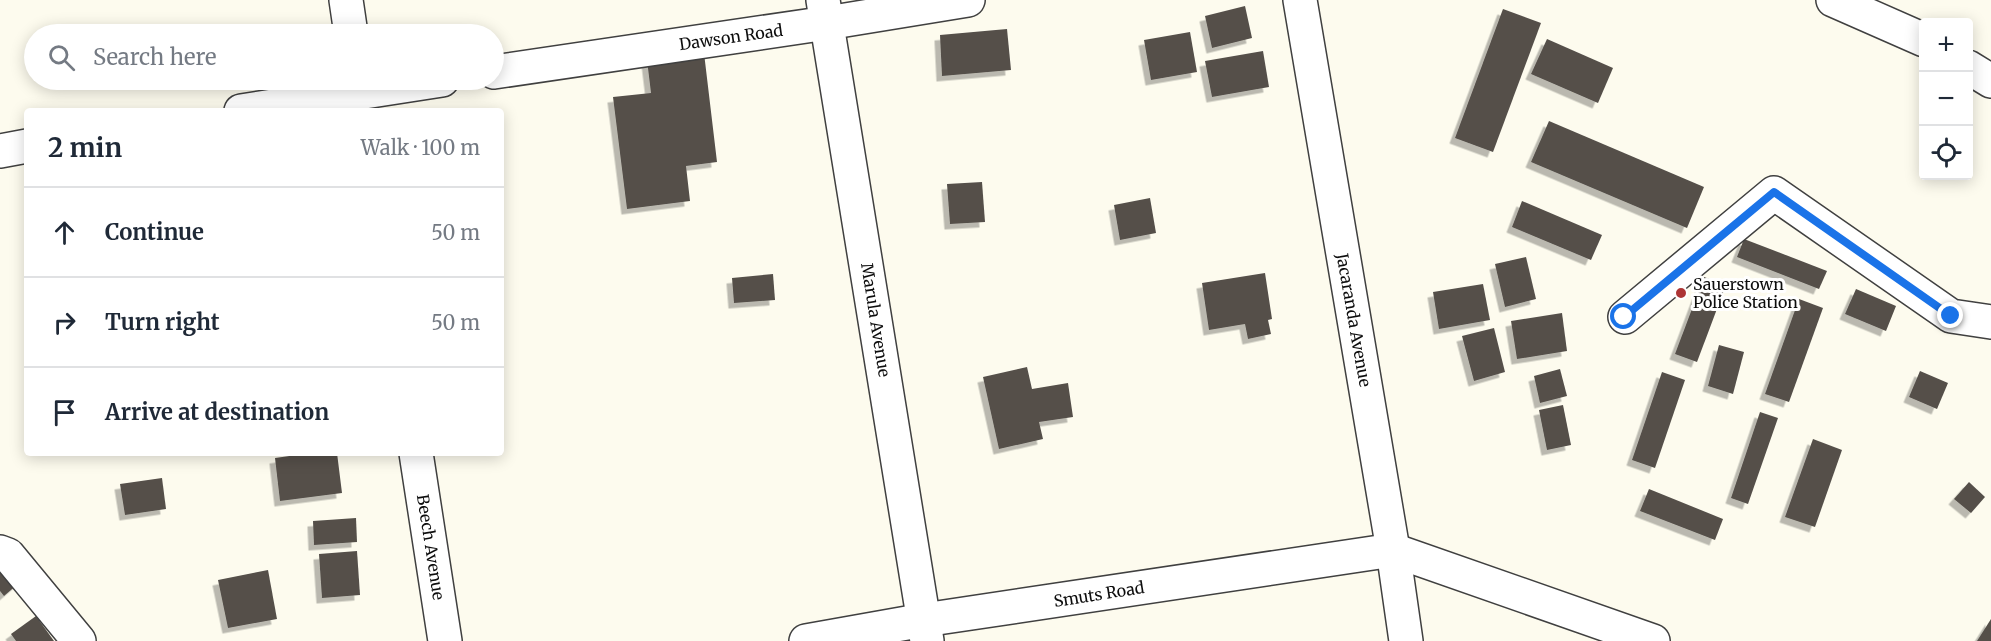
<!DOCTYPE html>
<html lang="en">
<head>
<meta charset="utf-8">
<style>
	:root { --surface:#fff; --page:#f2f2f3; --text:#1f2937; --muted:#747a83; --line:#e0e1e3 }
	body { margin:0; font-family:Merriweather,serif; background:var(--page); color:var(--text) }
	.controls { position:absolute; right:18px; top:18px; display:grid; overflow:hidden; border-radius:6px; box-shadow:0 3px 15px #0003 }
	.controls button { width:54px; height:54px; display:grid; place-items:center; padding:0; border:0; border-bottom:2px solid var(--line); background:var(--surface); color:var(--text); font:30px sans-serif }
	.stop { position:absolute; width:18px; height:18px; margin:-14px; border:4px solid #1a73e8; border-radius:50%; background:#fff }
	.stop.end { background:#1a73e8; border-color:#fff; box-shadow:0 2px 6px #0008 }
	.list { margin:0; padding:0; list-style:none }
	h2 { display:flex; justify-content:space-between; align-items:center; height:78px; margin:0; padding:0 24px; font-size:26px }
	h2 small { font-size:20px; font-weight:400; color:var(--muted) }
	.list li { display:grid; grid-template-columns:39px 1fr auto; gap:18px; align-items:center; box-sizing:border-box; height:90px; padding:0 24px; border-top:2px solid var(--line) }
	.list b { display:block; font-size:22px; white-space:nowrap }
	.list em { font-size:20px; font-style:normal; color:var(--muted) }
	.icon { flex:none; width:33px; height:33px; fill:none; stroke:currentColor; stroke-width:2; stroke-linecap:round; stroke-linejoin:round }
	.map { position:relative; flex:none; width:1991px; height:641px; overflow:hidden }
	.search { position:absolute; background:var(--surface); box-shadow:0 3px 15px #0003; left:24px; top:24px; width:480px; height:66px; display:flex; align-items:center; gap:15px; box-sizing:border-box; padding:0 21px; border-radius:33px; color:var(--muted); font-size:22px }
	.panel { position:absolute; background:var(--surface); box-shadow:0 3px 15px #0003; left:24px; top:108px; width:480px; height:348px; border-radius:6px }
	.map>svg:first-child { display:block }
</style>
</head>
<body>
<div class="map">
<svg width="1991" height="641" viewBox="0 0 1991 641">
	<defs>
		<filter id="shadow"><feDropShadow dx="-5.5" dy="5.5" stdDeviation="0" flood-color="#0004"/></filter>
	</defs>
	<rect width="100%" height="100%" fill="#fdfbee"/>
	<g fill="#544f4a" filter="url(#shadow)">
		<polygon points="1245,6 1252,38 1212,48 1205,16"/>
		<polygon points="1503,9 1541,23 1493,152 1455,138"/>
		<polygon points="1007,29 1011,70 942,76 940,35"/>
		<polygon points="1190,32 1197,72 1151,80 1144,40"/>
		<polygon points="1547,39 1613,68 1598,103 1531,74"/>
		<polygon points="1263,51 1269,87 1212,97 1205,61"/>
		<polygon points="704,53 717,162 686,166 690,201 627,209 613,97 651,93 647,60"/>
		<polygon points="1549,121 1704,187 1687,228 1531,162"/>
		<polygon points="982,182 985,222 950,224 947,184"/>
		<polygon points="1150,198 1156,233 1120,240 1114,205"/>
		<polygon points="1522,201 1602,235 1591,260 1512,227"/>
		<polygon points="1744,239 1827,271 1819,289 1737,257"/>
		<polygon points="1526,257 1536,299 1505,307 1495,264"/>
		<polygon points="1265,273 1272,319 1268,320 1271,334 1248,339 1245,324 1209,330 1202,283"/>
		<polygon points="773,274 775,300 734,303 732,278"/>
		<polygon points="1704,277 1726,285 1697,362 1675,354"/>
		<polygon points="1483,284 1490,320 1439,329 1433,292"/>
		<polygon points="1856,289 1896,306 1886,331 1845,314"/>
		<polygon points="1799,299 1823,308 1789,402 1765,394"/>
		<polygon points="1562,313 1567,351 1517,359 1511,321"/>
		<polygon points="1494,328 1505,372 1474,381 1462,336"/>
		<polygon points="1719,345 1744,352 1733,394 1708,386"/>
		<polygon points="1027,367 1032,389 1068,383 1073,417 1039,422 1043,439 999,449 983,377"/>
		<polygon points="1560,369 1567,396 1540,403 1534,376"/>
		<polygon points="1920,371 1948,383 1937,409 1909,397"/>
		<polygon points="1662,372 1685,380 1655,468 1632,460"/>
		<polygon points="1563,405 1571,445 1547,450 1539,410"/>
		<polygon points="1760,412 1778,418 1748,504 1731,498"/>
		<polygon points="1813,439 1842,450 1815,527 1785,517"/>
		<polygon points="311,453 337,453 342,493 280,501 275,458"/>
		<polygon points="162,478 166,509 125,515 120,484"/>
		<polygon points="1969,482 1985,497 1971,513 1954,499"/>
		<polygon points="1649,489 1723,519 1715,540 1640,511"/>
		<polygon points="356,518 357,542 314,545 313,521"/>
		<polygon points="357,551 360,595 322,598 319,554"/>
		<polygon points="0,558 19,583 4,596 0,591"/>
		<polygon points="268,570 277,619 228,628 218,580"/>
		<polygon points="36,616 54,641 16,641 11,634"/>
		<polygon points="1991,619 1991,641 1977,641"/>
	</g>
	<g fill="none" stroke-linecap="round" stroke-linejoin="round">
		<g stroke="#404040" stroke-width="36">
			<g id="minor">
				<polyline points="346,0 351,34"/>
				<polyline points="823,0 927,641"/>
				<polyline points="1300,0 1393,550 1406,641"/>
				<polyline points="1833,0 1924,40"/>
				<polyline points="1968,67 1991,81"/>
				<polyline points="494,72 827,23 968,0"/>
				<polyline points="241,111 442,80"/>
				<polyline points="0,151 27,146"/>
				<polyline points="1625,317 1774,193 1951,316 1991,322"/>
				<polyline points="416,453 445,641"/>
				<polyline points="0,552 8,555 79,641"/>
				<polyline points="806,641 924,620 1393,550 1653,641"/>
			</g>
		</g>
		<use href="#minor" stroke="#fff" stroke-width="33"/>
	</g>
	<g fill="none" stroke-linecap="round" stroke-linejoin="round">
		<polyline stroke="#1a73e8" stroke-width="8" points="1624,317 1774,192 1951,316"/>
	</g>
	<circle fill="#ad3535" stroke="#fff" stroke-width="2" cx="1681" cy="293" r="6"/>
	<g text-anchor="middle" stroke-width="6" stroke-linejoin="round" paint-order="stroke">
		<g font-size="16" fill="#0d0d0d" stroke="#fff">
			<text transform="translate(731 37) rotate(-8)" y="6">Dawson Road</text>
			<text transform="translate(876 320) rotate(81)" y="6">Marula Avenue</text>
			<text transform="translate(1354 320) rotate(80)" y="6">Jacaranda Avenue</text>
			<text transform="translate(431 547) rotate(81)" y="6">Beech Avenue</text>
			<text transform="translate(1099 594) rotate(-9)" y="6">Smuts Road</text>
		</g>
		<g font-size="16" fill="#0d0d0d" stroke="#fff" text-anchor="start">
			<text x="1693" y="290">Sauerstown<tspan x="1693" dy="18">Police Station</tspan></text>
		</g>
	</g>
</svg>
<div class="controls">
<button>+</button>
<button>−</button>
<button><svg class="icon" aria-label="locate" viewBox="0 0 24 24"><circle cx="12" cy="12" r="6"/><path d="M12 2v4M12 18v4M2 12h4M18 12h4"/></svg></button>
</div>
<div class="stop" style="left:1624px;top:317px"></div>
<div class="stop end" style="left:1951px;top:316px"></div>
<div class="search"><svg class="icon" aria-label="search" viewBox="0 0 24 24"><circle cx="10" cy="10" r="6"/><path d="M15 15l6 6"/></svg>Search here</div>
<section class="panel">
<h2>2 min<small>Walk · 100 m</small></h2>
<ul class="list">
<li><svg class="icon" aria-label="ahead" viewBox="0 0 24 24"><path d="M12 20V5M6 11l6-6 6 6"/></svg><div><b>Continue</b></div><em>50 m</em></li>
<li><svg class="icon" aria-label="right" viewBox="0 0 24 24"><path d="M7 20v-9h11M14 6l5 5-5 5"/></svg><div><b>Turn right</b></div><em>50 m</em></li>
<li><svg class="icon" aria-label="arrive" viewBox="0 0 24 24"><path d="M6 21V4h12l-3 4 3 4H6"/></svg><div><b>Arrive at destination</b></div></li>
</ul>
</section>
</div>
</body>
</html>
